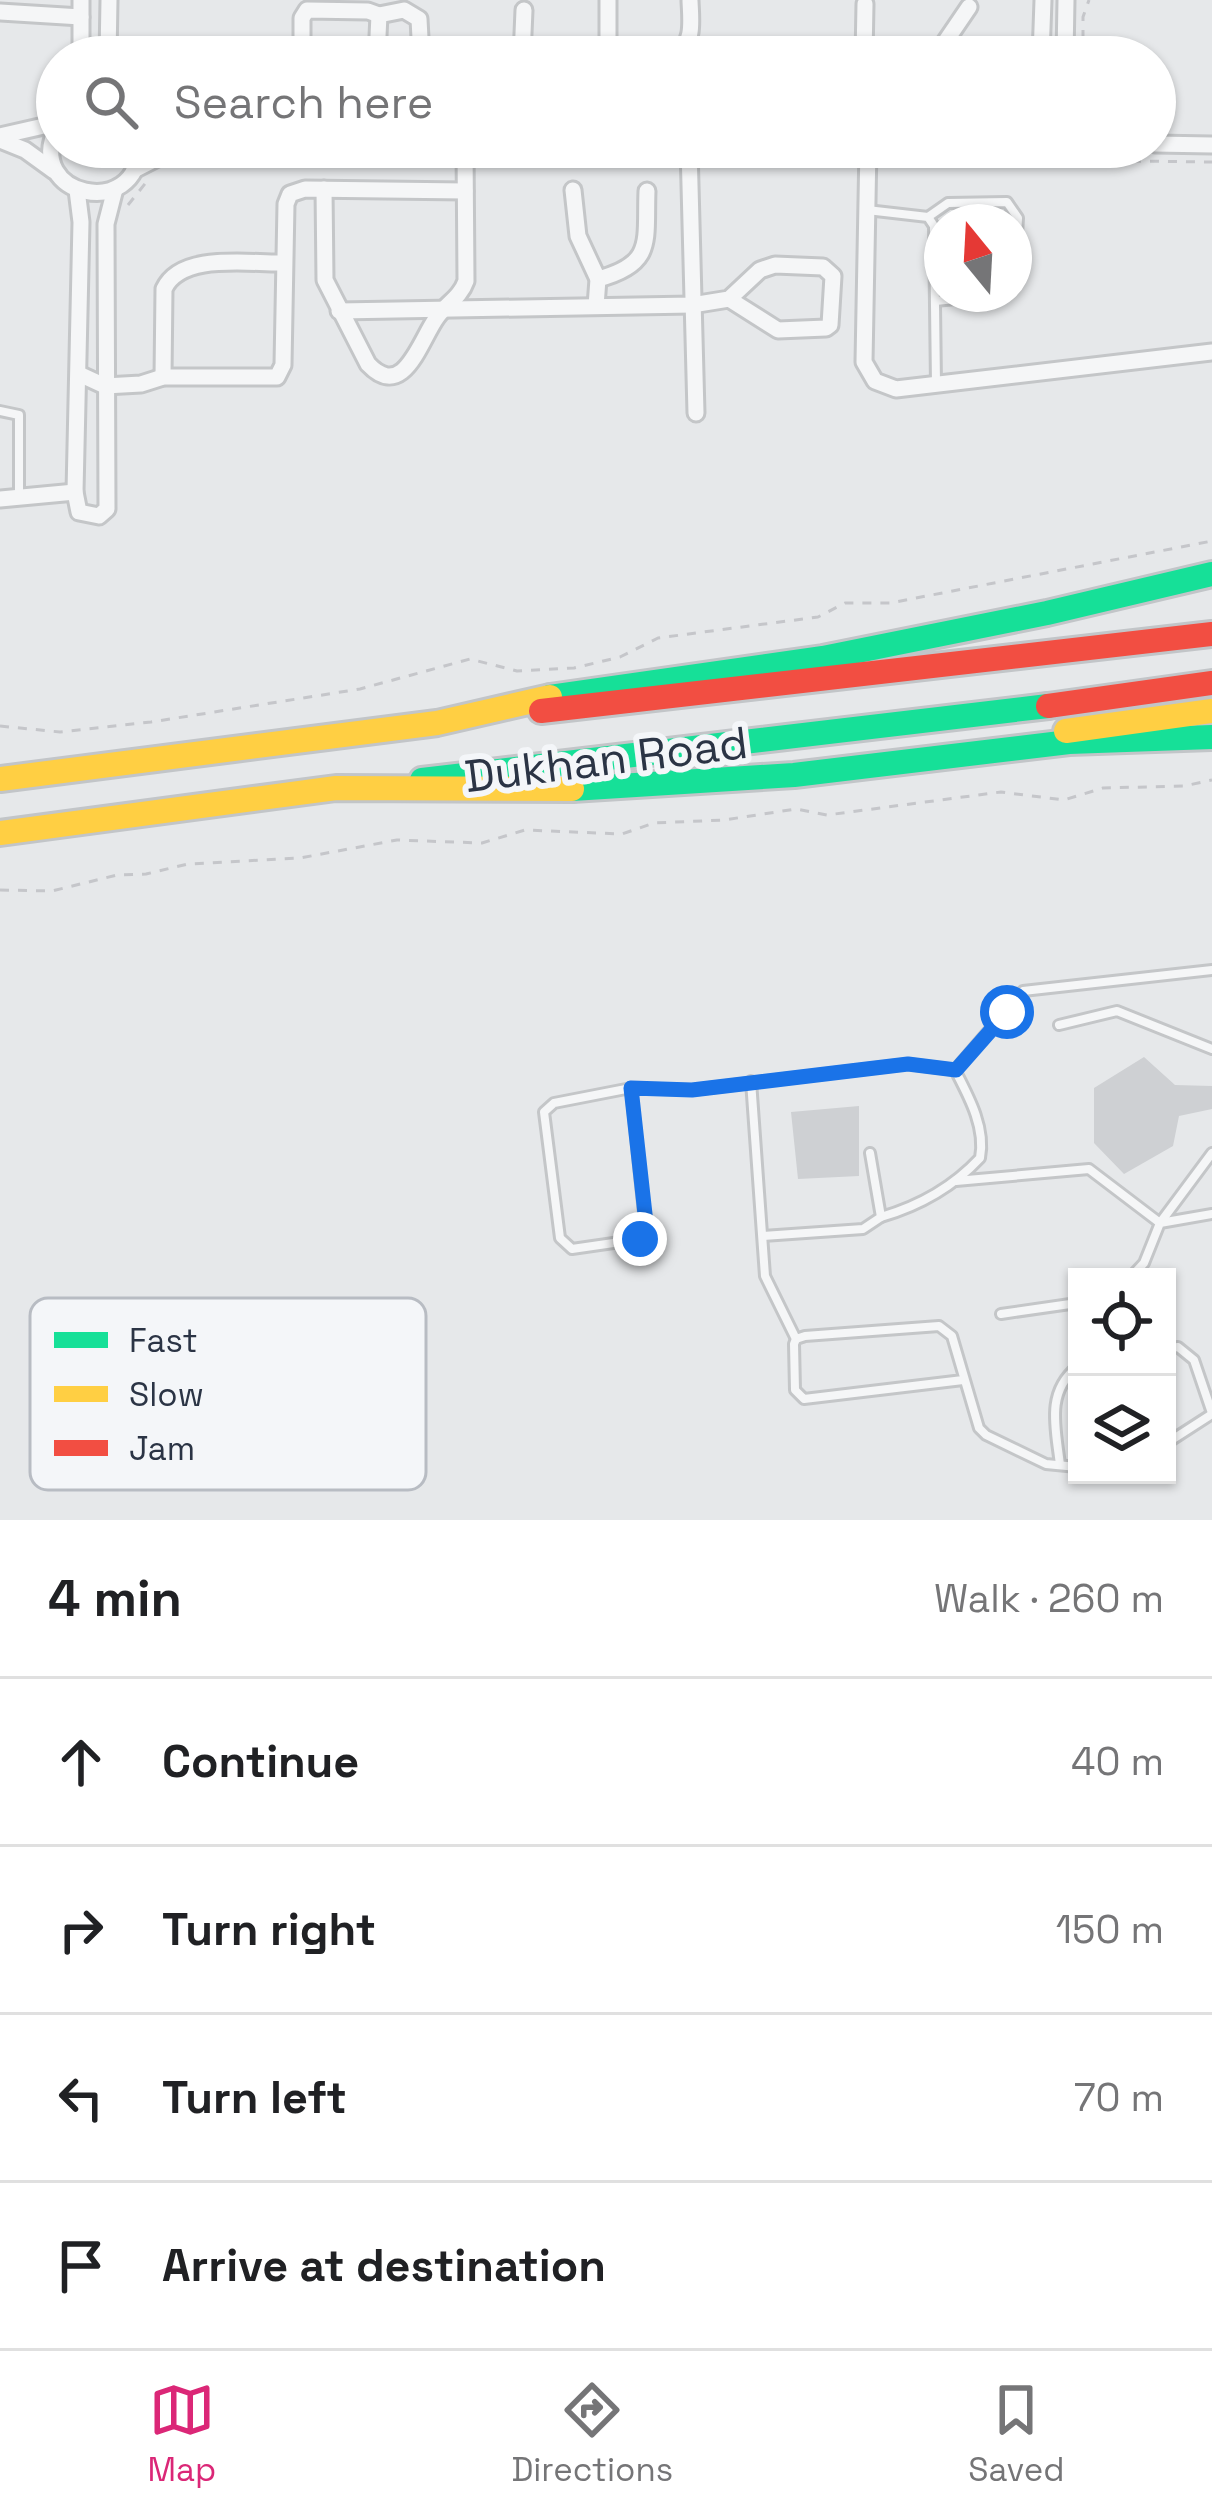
<!DOCTYPE html>
<html lang="en">
<head>
<meta charset="utf-8">
<style>
	:root { --surface:#fff; --page:#f2f2f2; --text:#202124; --muted:#757577; --line:#e0e0e0; --accent:#db2777 }
	body { margin:0; font-family:"Space Grotesk",sans-serif; background:var(--page); color:var(--text) }
	.controls { position:absolute; right:36px; bottom:36px; display:grid; overflow:hidden; border-radius:0px; box-shadow:0 3px 9px #0004 }
	.controls button { width:108px; height:108px; display:grid; place-items:center; padding:0; border:0; border-bottom:3px solid var(--line); background:var(--surface); color:var(--text); font:60px sans-serif }
	.compass { position:absolute; left:924px; top:204px; width:108px; height:108px; border-radius:50%; background:var(--surface); box-shadow:0 3px 9px #0004; rotate:342deg }
	.stop { position:absolute; width:36px; height:36px; margin:-27px; border:9px solid #1a73e8; border-radius:50%; background:#fff }
	.stop.end { background:#1a73e8; border-color:#fff; box-shadow:0 3px 12px #0008 }
	.list { margin:0; padding:0; list-style:none }
	h2 { display:flex; justify-content:space-between; align-items:center; height:156px; margin:0; padding:0 48px; font-size:51px }
	h2 small { font-size:39px; font-weight:400; color:var(--muted) }
	.list li { display:grid; grid-template-columns:78px 1fr auto; gap:36px; align-items:center; box-sizing:border-box; height:168px; padding:0 48px; border-top:3px solid var(--line) }
	.list b { display:block; font-size:45px; white-space:nowrap }
	.list em { font-size:39px; font-style:normal; color:var(--muted) }
	.icon { flex:none; width:66px; height:66px; fill:none; stroke:currentColor; stroke-width:2; stroke-linecap:round; stroke-linejoin:round }
	.map { position:relative; flex:none; width:1212px; height:1520px; overflow:hidden }
	.search { position:absolute; background:var(--surface); box-shadow:0 3px 9px #0004; left:36px; right:36px; top:36px; height:132px; display:flex; align-items:center; gap:30px; box-sizing:border-box; padding:0 42px; border-radius:66px; color:var(--muted); font-size:45px }
	.sheet { height:828px; background:var(--surface) }
	nav { display:flex; justify-content:space-around; align-items:center; box-sizing:border-box; height:168px; border-top:3px solid var(--line); background:var(--surface); font-size:33px; color:var(--muted) }
	nav a { display:grid; justify-items:center; gap:6px }
	nav .on { color:var(--accent) }
	.map>svg:first-child { display:block }
</style>
</head>
<body>
<div class="map">
<svg width="1212" height="1520" viewBox="0 0 1212 1520">
	<rect width="100%" height="100%" fill="#e6e8ea"/>
	<g fill="#ced0d3">
		<polygon points="1144,1057 1175,1085 1212,1086 1212,1109 1179,1116 1173,1146 1124,1174 1094,1143 1094,1088"/>
		<polygon points="859,1106 859,1176 798,1179 791,1112"/>
	</g>
	<g fill="none" stroke-linecap="round" stroke-linejoin="round">
		<g stroke="#c4c6c8" stroke-width="14">
			<g id="lane">
				<polyline points="867,210 928,217 934,226 936,384"/>
				<polyline points="928,217 948,203 1007,202 1018,218 1014,285"/>
				<polyline points="935,301 1008,294"/>
				<polyline points="0,411 19,415 19,497"/>
				<polyline points="1059,1025 1117,1011 1212,1049"/>
				<polyline points="751,1081 765,1276 796,1339"/>
				<polyline points="631,1088 646,1233 641,1239 572,1249 560,1238 544,1112 554,1103 631,1088 692,1090 908,1064 955,1070 1023,991 1212,970"/>
				<polyline points="956,1181 1089,1169 1160,1223 1212,1153"/>
				<path d="M 881,1217 C 919,1206 953,1187 980,1158 C 986,1128 969,1097 955,1070"/>
				<polyline points="763,1236 863,1229 881,1217 870,1153"/>
				<polyline points="1131,1277 1144,1263 1160,1223 1212,1214"/>
				<polyline points="1001,1314 1077,1303"/>
				<polyline points="1167,1348 1178,1347 1194,1360 1212,1413"/>
				<polyline points="963,1380 804,1399 795,1390 794,1344 796,1339 805,1336 939,1326 952,1336 979,1428 986,1435 1046,1464 1077,1467"/>
				<polyline points="1167,1443 1212,1414"/>
				<path d="M 1060,1465 C 1056,1429 1045,1393 1077,1367"/>
			</g>
		</g>
		<g stroke="#c4c6c8" stroke-width="21">
			<g id="street">
				<polyline points="81,0 81,57"/>
				<polyline points="608,0 608,57"/>
				<polyline points="0,12 81,17"/>
				<polyline points="108,57 109,0"/>
				<polyline points="302,57 302,18 307,10 368,11 379,15"/>
				<polyline points="377,57 379,15 404,10 419,19 421,57"/>
				<polyline points="467,57 477,53 496,57"/>
				<polyline points="522,57 524,10"/>
				<path d="M 677,57 C 694,39 691,24 690,1"/>
				<polyline points="864,57 865,4"/>
				<polyline points="935,57 969,7"/>
				<polyline points="1041,57 1043,0"/>
				<polyline points="1065,57 1066,0"/>
				<path d="M 57,128 C 23,197 139,221 139,147"/>
				<polyline points="0,136 57,123"/>
				<polyline points="0,140 25,150 54,171"/>
				<polyline points="1155,144 1212,145"/>
				<polyline points="689,147 696,413"/>
				<polyline points="868,147 864,362 875,381 896,389 1212,352"/>
				<polyline points="134,170 179,147"/>
				<path d="M 324,189 L 325,280 L 368,364 C 404,402 420,340 437,317 C 447,303 460,298 466,281 L 465,147"/>
				<polyline points="77,190 81,222 75,492 79,512 99,516 107,509 106,224 115,189"/>
				<polyline points="573,190 578,236 598,279 596,306"/>
				<path d="M 598,279 C 655,264 645,241 647,191"/>
				<polyline points="339,311 692,305 729,299 760,270 775,265 823,267 833,276 830,325 826,328 778,330 729,299"/>
				<polyline points="79,374 105,386 141,384 163,377 277,377 283,365 286,204 290,194 305,189 465,191"/>
				<path d="M 163,377 L 164,289 C 181,252 249,264 284,263"/>
				<polyline points="0,499 75,492"/>
			</g>
		</g>
		<g stroke="#c2c5c8" stroke-width="30">
			<g id="fast">
				<polyline points="550,697 823,658 1047,613 1212,574"/>
				<polyline points="422,780 1048,706"/>
				<polyline points="572,789 794,775 1069,742 1212,737"/>
			</g>
		</g>
		<g stroke="#c2c5c8" stroke-width="30">
			<g id="slow">
				<polyline points="1066,731 1212,711"/>
				<polyline points="0,779 437,723 550,697"/>
				<polyline points="0,833 336,788 572,789"/>
			</g>
		</g>
		<g stroke="#c2c5c8" stroke-width="30">
			<g id="jam">
				<polyline points="1048,706 1212,683"/>
				<polyline points="541,711 1212,634"/>
			</g>
		</g>
		<g stroke="#c5c6ca" stroke-width="3" stroke-dasharray="9 9" stroke-linecap="butt">
			<polyline points="1083,57 1083,17 1089,0"/>
			<polyline points="478,152 673,155"/>
			<polyline points="191,154 282,150 451,153"/>
			<polyline points="706,156 853,158"/>
			<polyline points="880,158 1212,162"/>
			<polyline points="128,205 148,180"/>
			<polyline points="0,726 60,732 151,722 360,689 470,659 517,671 574,668 620,657 658,638 818,617 845,603 890,603 1212,541"/>
			<polyline points="0,890 52,891 117,875 146,874 188,864 300,858 397,840 482,843 525,830 622,834 654,823 724,820 796,809 827,815 1001,792 1064,800 1103,788 1184,786 1212,780"/>
		</g>
		<use href="#lane" stroke="#f5f6f7" stroke-width="8"/>
		<use href="#street" stroke="#f5f6f7" stroke-width="15"/>
		<use href="#fast" stroke="#16e098" stroke-width="24"/>
		<use href="#slow" stroke="#ffcf43" stroke-width="24"/>
		<use href="#jam" stroke="#f24e42" stroke-width="24"/>
	</g>
	<g fill="none" stroke-linecap="round" stroke-linejoin="round">
		<polyline stroke="#1a73e8" stroke-width="15" points="640,1239 646,1233 646,1223 631,1088 692,1090 908,1064 956,1070 1007,1012"/>
	</g>
	<g text-anchor="middle" stroke-width="12" stroke-linejoin="round" paint-order="stroke">
		<g font-size="45" fill="#2b3445" stroke="#f4f6f9">
			<text transform="translate(606 759) rotate(-7)" y="16">Dukhan Road</text>
		</g>
	</g>
	<rect x="30" y="1298" width="396" height="192" rx="18" fill="#f4f6f9" stroke="#b8bcc3" stroke-width="3"/>
	<rect x="54" y="1332" width="54" height="16" fill="#16e098"/>
	<rect x="54" y="1386" width="54" height="16" fill="#ffcf43"/>
	<rect x="54" y="1440" width="54" height="16" fill="#f24e42"/>
	<g font-size="33" fill="#2b3445">
		<text x="129" y="1352">Fast</text>
		<text x="129" y="1406">Slow</text>
		<text x="129" y="1460">Jam</text>
	</g>
</svg>
<div class="controls">
<button><svg class="icon" aria-label="locate" viewBox="0 0 24 24"><circle cx="12" cy="12" r="6"/><path d="M12 2v4M12 18v4M2 12h4M18 12h4"/></svg></button>
<button><svg class="icon" aria-label="layers" viewBox="0 0 24 24"><path d="M12 4l9 5-9 5-9-5zM3 14l9 5 9-5"/></svg></button>
</div>
<svg class="compass" viewBox="-18 -18 36 36"><path d="M0-13l5 13h-10z" fill="#e53935"/><path d="M0 13l5-13h-10z" fill="#757577"/></svg>
<div class="stop" style="left:1007px;top:1012px"></div>
<div class="stop end" style="left:640px;top:1239px"></div>
<div class="search"><svg class="icon" aria-label="search" viewBox="0 0 24 24"><circle cx="10" cy="10" r="6"/><path d="M15 15l6 6"/></svg>Search here</div>
</div>
<section class="sheet">
<h2>4 min<small>Walk · 260 m</small></h2>
<ul class="list">
<li><svg class="icon" aria-label="ahead" viewBox="0 0 24 24"><path d="M12 20V5M6 11l6-6 6 6"/></svg><div><b>Continue</b></div><em>40 m</em></li>
<li><svg class="icon" aria-label="right" viewBox="0 0 24 24"><path d="M7 20v-9h11M14 6l5 5-5 5"/></svg><div><b>Turn right</b></div><em>150 m</em></li>
<li><svg class="icon" aria-label="left" viewBox="0 0 24 24"><path d="M17 20v-9H6M10 6l-5 5 5 5"/></svg><div><b>Turn left</b></div><em>70 m</em></li>
<li><svg class="icon" aria-label="arrive" viewBox="0 0 24 24"><path d="M6 21V4h12l-3 4 3 4H6"/></svg><div><b>Arrive at destination</b></div></li>
</ul>
</section>
<nav>
<a class="on"><svg class="icon" aria-label="map" viewBox="0 0 24 24"><path d="M3 6l6-2 6 2 6-2v14l-6 2-6-2-6 2zM9 4v14M15 6v14"/></svg>Map</a>
<a><svg class="icon" aria-label="directions" viewBox="0 0 24 24"><path d="M12 3l9 9-9 9-9-9zM9 14v-3h6M13 9l2 2-2 2"/></svg>Directions</a>
<a><svg class="icon" aria-label="saved" viewBox="0 0 24 24"><path d="M7 4h10v16l-5-4-5 4z"/></svg>Saved</a>
</nav>
</body>
</html>
